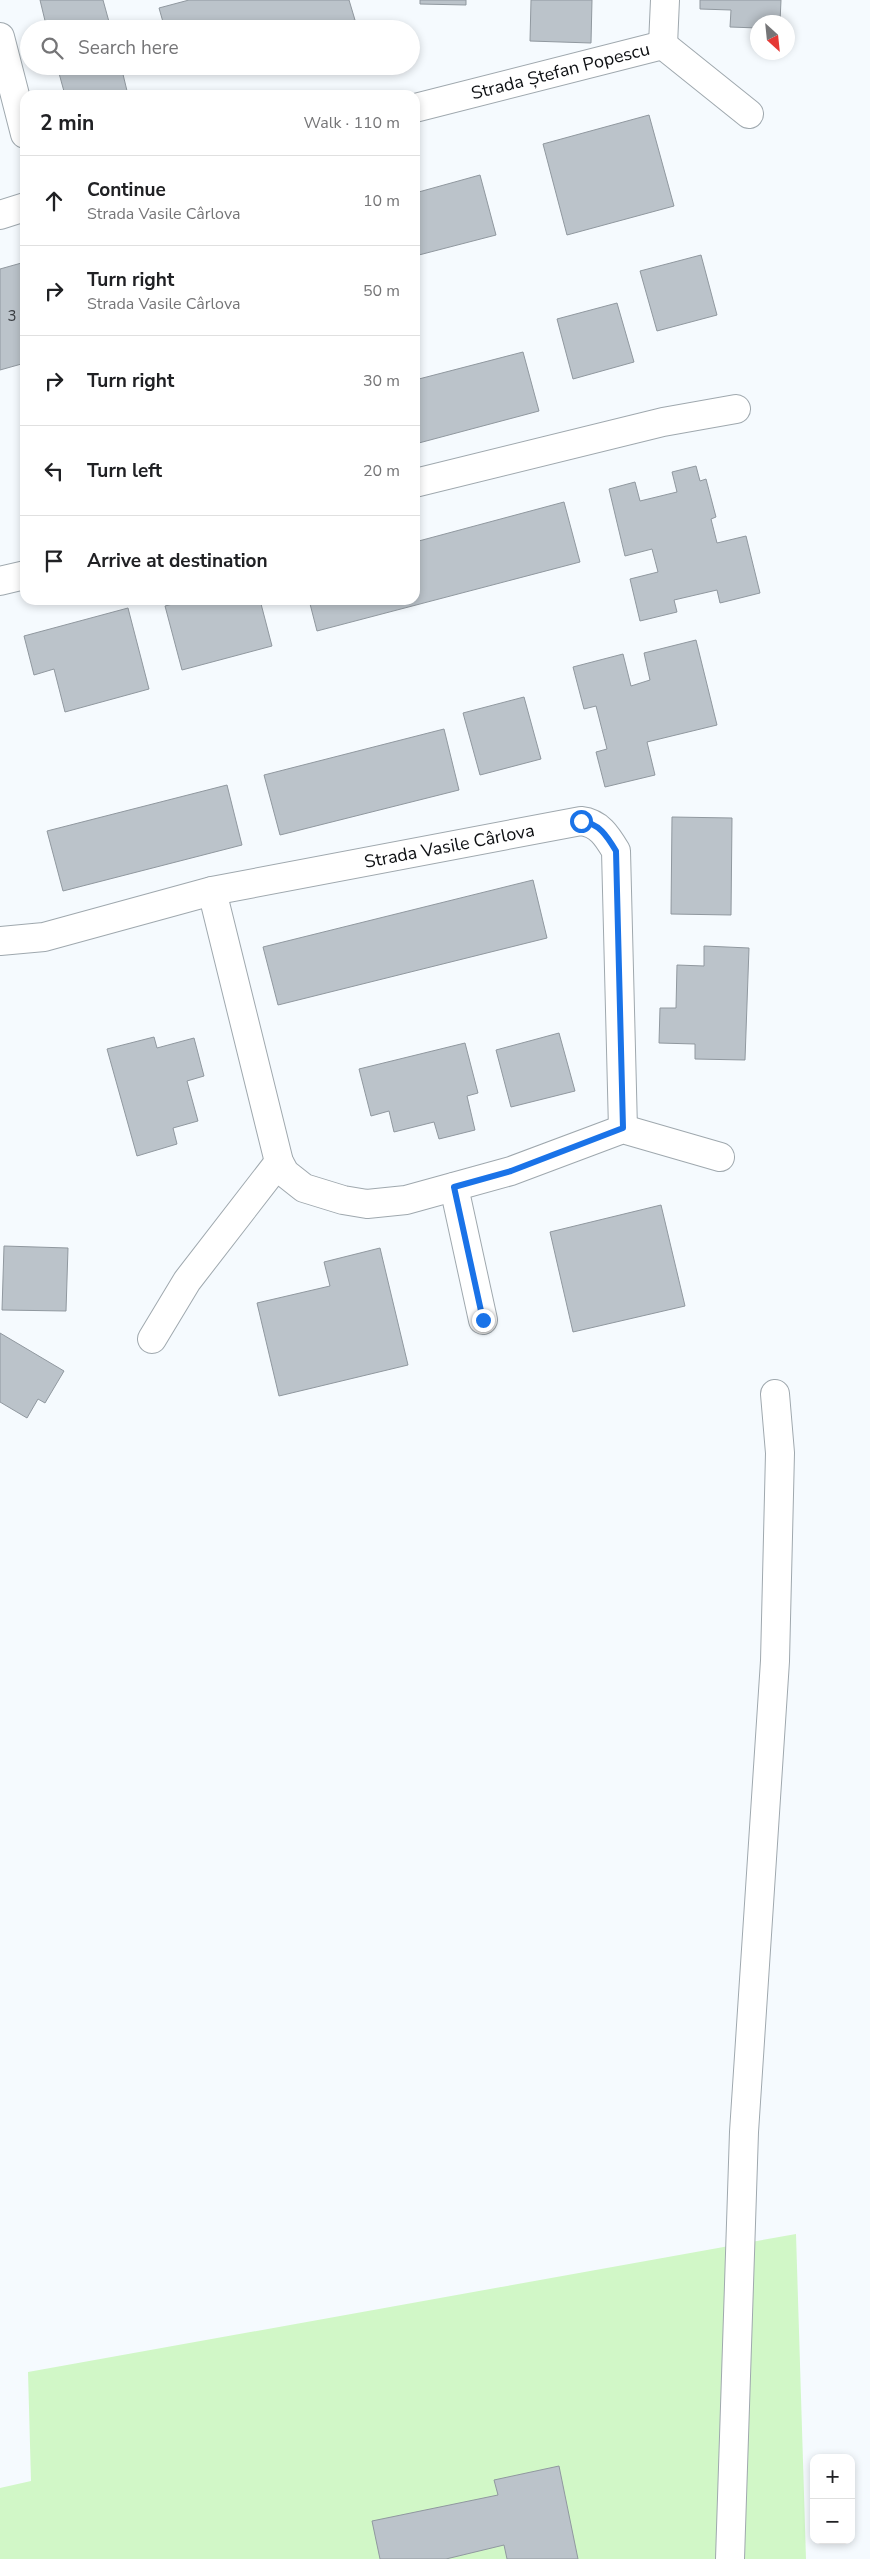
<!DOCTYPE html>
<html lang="en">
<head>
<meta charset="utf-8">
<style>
	:root { --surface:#fff; --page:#f2f2f2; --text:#202124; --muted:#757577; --line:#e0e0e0 }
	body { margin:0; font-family:"Nunito Sans",sans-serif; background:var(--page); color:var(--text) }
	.controls { position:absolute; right:15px; bottom:15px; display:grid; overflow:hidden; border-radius:10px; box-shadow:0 2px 8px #0003 }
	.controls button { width:45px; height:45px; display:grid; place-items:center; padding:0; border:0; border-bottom:1px solid var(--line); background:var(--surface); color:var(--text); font:25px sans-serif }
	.compass { position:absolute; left:750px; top:15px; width:45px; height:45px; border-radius:50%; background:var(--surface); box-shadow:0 2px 8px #0003; rotate:153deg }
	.stop { position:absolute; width:15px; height:15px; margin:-11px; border:4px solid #1a73e8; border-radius:50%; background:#fff }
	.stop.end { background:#1a73e8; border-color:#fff; box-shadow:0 1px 5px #0008 }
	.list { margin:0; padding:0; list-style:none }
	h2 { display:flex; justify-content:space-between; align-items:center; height:65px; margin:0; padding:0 20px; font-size:21px }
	h2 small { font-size:16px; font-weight:400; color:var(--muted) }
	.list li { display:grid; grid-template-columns:32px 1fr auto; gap:15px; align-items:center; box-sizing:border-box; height:90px; padding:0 20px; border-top:1px solid var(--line) }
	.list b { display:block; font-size:19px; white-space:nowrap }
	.list p { margin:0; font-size:16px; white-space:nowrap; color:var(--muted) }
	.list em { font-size:16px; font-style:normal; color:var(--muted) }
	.icon { flex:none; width:28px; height:28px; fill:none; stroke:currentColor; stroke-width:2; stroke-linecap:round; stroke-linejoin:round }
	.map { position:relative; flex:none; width:870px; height:2559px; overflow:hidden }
	.search { position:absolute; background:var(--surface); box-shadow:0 2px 8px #0003; left:20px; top:20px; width:400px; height:55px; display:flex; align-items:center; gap:12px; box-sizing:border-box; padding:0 18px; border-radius:28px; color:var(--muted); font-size:19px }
	.panel { position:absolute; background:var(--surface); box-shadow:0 2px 8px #0003; left:20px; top:90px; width:400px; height:515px; border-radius:15px }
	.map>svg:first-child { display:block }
</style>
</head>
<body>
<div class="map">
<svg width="870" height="2559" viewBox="0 0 870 2559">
	<rect width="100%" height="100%" fill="#f5fafe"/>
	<polygon fill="#d1f7c7" points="796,2234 806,2559 0,2559 0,2488 31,2481 28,2372"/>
	<g fill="#bbc3ca" stroke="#90989f">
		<polygon points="40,0 103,0 111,29 47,29"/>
		<polygon points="189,0 349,0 355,20 319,29 165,29 159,8"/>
		<polygon points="420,0 466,0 466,5 420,4"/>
		<polygon points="531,0 592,0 591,43 530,41"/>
		<polygon points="700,0 781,0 780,22 758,22 758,28 730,27 731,10 700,9"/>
		<polygon points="57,66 121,66 128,95 65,95"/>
		<polygon points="649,115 674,206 567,235 543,144"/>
		<polygon points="480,175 496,235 415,256 415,193"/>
		<polygon points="701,255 717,315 657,331 640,271"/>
		<polygon points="25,262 25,363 0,370 0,269"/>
		<polygon points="617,303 634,362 573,379 557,319"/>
		<polygon points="523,352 539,411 415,444 415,380"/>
		<polygon points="696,466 700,481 706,479 716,517 711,519 717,543 746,536 760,593 720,603 717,590 674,600 677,612 640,621 630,579 658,572 652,549 625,556 609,489 635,482 640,501 677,492 672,472"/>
		<polygon points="564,502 580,562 317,631 309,600 415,600 415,542"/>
		<polygon points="188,600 260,600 272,646 182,670 165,606"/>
		<polygon points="128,608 149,689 65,712 54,669 34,675 24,636"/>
		<polygon points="696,640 717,725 647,742 655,775 605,787 596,752 607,749 596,706 584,709 573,667 623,654 631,686 650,680 644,653"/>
		<polygon points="524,697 541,759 480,775 463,713"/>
		<polygon points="444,729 459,790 280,835 264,775"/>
		<polygon points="227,785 242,845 63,891 47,831"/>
		<polygon points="672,817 732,818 731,915 671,914"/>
		<polygon points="533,880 547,938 278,1005 263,947"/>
		<polygon points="704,946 749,948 745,1060 695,1059 695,1044 659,1043 660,1008 676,1008 677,965 704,966"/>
		<polygon points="559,1033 575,1091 511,1107 496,1050"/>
		<polygon points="154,1037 157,1048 194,1038 204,1076 187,1081 198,1121 173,1128 177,1144 137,1156 107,1049"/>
		<polygon points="465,1043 478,1093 467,1096 475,1130 439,1139 434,1122 394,1132 389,1111 371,1116 359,1069"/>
		<polygon points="661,1205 685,1306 573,1332 550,1232"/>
		<polygon points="4,1246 68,1248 66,1311 2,1310"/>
		<polygon points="380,1248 408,1365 279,1396 257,1303 330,1286 324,1262"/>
		<polygon points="0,1333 64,1371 45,1403 38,1399 27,1418 0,1402"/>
		<polygon points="559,2466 578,2559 507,2559 504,2545 446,2559 380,2559 372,2521 498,2495 494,2480"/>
	</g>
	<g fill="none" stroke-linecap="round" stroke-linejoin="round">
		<g stroke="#9fa8ae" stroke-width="30">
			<g id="minor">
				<polyline points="0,37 25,134"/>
				<polyline points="663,45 749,114"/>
				<polyline points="663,45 665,0"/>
				<path id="s1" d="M 415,108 L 663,45"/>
				<polyline points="0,215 25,207"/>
				<polyline points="415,483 663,422 736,409"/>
				<polyline points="0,581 25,575"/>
				<polyline points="212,891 279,1162 285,1173 304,1188 343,1200 367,1204 406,1200 511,1171 623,1129 720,1157"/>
				<path id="s2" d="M 0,941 L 44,937 L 212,891 L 581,821 C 599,823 607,836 616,851 L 623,1129"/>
				<polyline points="454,1187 483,1320"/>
				<polyline points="152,1339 187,1281 279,1162"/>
				<polyline points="730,2559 744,2132 775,1661 780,1453 775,1394"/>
			</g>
		</g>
		<use href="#minor" stroke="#fff" stroke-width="28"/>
	</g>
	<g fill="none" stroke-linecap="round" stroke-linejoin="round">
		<path stroke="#1a73e8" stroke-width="6" d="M 483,1320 L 454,1187 L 511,1171 L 623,1128 L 616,851 C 607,836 599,823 581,821"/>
	</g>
	<g text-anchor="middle" stroke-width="5" stroke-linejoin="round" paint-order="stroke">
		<g font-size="15" fill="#383c40">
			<text x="12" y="321">3</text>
		</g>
		<g font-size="18" fill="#0d0f12" stroke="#f5fafe">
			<text dy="6" stroke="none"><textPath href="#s1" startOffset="150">Strada Ștefan Popescu</textPath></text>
			<text dy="6" stroke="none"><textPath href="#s2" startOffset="460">Strada Vasile Cârlova</textPath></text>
		</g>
	</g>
</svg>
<div class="controls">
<button>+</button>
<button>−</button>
</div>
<svg class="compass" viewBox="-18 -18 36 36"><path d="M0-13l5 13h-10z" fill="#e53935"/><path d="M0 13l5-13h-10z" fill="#757577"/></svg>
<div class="stop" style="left:581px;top:821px"></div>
<div class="stop end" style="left:483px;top:1320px"></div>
<div class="search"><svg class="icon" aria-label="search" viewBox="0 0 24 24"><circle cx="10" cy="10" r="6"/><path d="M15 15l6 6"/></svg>Search here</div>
<section class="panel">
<h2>2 min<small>Walk · 110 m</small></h2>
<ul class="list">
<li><svg class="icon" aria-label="ahead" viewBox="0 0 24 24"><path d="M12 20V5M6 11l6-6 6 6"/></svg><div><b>Continue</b><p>Strada Vasile Cârlova</p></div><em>10 m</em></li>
<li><svg class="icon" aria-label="right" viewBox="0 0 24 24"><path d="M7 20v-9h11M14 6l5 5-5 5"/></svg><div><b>Turn right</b><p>Strada Vasile Cârlova</p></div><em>50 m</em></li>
<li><svg class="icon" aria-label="right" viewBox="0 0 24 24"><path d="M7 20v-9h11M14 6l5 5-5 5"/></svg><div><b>Turn right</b></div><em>30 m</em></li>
<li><svg class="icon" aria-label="left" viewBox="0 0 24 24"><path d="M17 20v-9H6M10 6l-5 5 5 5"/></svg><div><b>Turn left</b></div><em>20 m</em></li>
<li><svg class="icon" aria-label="arrive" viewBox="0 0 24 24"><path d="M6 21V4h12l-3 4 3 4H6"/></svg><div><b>Arrive at destination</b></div></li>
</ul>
</section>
</div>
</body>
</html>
